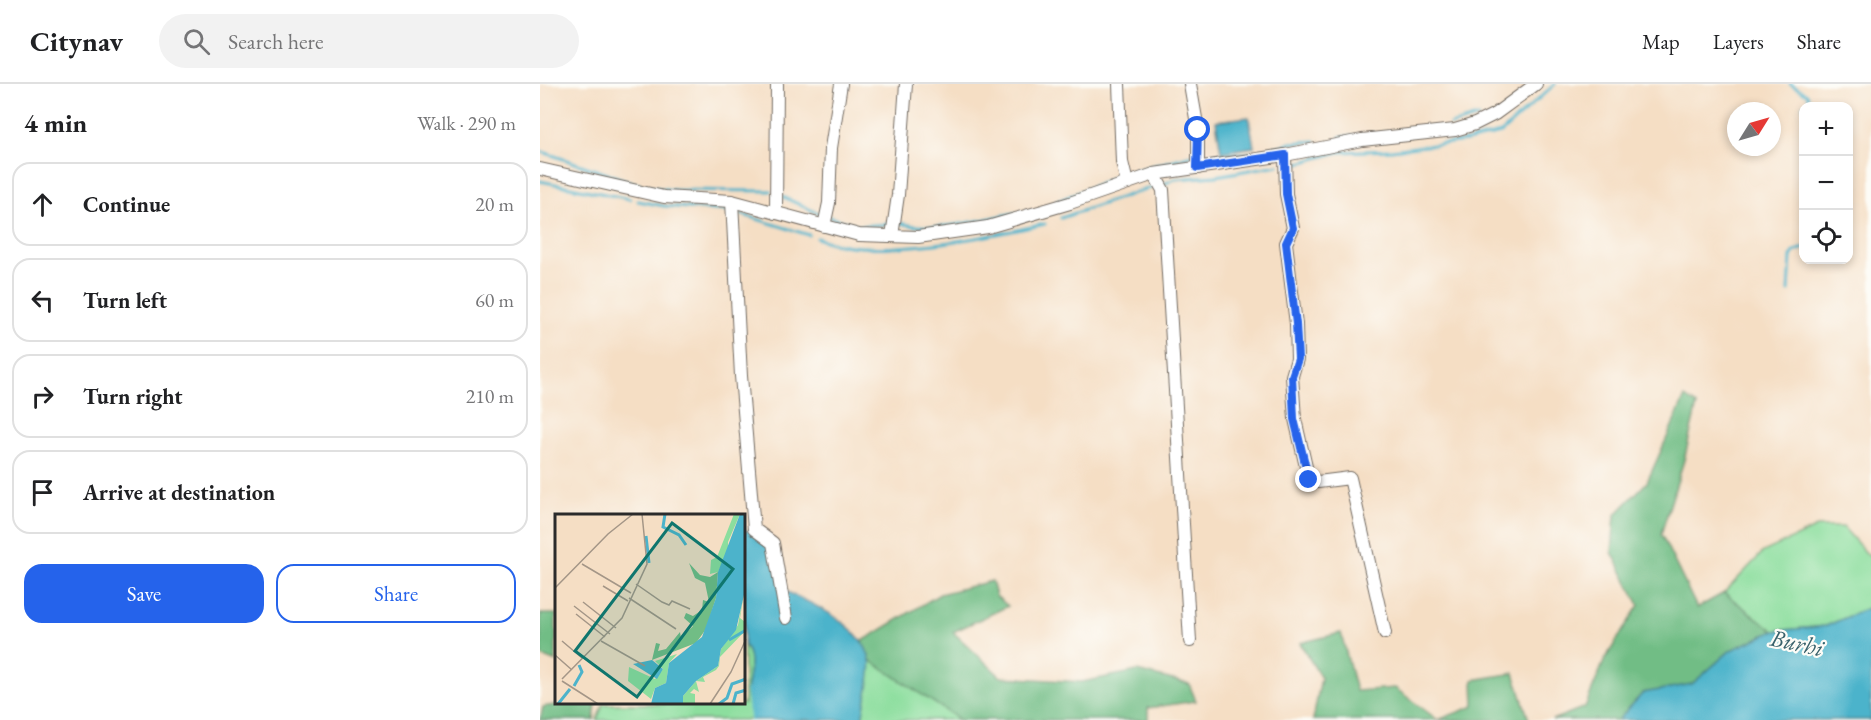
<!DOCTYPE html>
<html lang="en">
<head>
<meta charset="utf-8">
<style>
	:root { --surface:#fff; --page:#f2f2f2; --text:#202124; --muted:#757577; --line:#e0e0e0; --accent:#2563eb }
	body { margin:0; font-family:"EB Garamond",serif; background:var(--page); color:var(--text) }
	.controls { position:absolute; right:18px; top:18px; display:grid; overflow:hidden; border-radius:12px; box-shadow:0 3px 9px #0003 }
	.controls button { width:54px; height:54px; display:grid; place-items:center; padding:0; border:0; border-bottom:2px solid var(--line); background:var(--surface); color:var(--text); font:30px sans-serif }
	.compass { position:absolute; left:1187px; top:18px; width:54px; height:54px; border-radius:50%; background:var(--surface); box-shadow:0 3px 9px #0003; rotate:53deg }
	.stop { position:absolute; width:18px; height:18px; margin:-14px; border:4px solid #2563eb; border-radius:50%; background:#fff }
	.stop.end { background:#2563eb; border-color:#fff; box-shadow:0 2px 6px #0008 }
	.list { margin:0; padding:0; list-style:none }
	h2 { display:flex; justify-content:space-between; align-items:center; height:78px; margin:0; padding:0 24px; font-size:26px }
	h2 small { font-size:20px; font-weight:400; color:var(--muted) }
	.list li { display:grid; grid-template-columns:39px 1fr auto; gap:18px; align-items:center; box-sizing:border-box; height:84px; margin:0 12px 12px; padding:0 12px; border:2px solid var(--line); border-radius:18px }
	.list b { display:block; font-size:22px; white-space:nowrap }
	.list em { font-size:20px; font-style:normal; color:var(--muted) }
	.actions { display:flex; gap:12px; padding:18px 24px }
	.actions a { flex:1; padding:14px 0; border:2px solid var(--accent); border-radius:18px; text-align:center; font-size:21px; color:var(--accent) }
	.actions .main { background:var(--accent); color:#fff }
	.icon { flex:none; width:33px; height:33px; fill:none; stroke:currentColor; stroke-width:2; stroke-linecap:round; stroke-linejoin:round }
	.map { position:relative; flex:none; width:1331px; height:636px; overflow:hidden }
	header { display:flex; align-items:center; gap:36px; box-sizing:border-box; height:84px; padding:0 30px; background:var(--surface); border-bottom:2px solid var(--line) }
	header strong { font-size:28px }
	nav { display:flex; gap:33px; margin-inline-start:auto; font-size:21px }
	.search { width:420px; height:54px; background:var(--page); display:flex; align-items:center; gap:15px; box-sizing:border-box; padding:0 21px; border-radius:33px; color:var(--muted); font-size:22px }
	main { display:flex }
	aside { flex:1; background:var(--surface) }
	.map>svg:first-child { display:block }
</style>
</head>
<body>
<header>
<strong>Citynav</strong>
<div class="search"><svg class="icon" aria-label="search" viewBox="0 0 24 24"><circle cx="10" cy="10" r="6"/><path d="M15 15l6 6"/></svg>Search here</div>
<nav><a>Map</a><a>Layers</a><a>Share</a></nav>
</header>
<main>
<aside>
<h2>4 min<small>Walk · 290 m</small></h2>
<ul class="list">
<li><svg class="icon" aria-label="ahead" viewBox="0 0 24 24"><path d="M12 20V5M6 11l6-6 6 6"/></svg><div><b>Continue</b></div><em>20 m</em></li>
<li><svg class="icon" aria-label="left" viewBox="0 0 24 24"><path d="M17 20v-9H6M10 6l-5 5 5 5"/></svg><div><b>Turn left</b></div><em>60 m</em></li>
<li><svg class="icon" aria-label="right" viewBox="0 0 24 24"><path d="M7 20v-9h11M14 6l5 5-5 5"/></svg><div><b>Turn right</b></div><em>210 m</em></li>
<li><svg class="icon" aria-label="arrive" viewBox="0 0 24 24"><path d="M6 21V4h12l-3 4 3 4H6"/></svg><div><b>Arrive at destination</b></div></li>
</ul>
<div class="actions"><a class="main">Save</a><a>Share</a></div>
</aside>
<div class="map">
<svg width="1331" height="636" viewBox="0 0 1331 636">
	<rect width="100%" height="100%" fill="#fdfcf7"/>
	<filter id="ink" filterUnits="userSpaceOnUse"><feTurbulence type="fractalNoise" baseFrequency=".0167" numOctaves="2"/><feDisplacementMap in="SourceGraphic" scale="12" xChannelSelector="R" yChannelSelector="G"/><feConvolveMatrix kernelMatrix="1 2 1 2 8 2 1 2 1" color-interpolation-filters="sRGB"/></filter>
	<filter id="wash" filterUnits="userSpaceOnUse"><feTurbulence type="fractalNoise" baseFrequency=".008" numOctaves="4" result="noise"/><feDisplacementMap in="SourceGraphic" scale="24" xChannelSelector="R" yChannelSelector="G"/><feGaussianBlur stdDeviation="1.35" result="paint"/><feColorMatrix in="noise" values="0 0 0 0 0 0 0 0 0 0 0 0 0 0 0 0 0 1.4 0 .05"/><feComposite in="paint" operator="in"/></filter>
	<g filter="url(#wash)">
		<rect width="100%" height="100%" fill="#f5dec4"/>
		<g fill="#8cde9e" stroke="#5c8464" stroke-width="1.5">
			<polygon points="1277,443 1303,443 1328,471 1331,469 1331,523 1286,542 1234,547 1184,509 1223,468"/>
			<path d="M 204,560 C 214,575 209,586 207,602 C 206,612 210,626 211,636 L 57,636 L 63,620 L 204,620 Z"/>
			<polygon points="330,576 420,636 322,636"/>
		</g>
		<g fill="#71bd85" stroke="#4e7458" stroke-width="1.5">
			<polygon points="1145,313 1157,321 1144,376 1121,450 1157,524 1184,509 1234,547 1191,566 1152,601 1103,609 1078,636 1012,636 1045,623 1065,575 1099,521 1072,468 1075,431 1107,398"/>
			<polygon points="452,497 456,512 468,522 413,548 461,593 542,598 597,587 649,600 656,617 608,624 608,636 420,636 330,576 321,558 400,510"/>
			<polygon points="0,530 16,530 16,578 1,572"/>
			<polygon points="801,549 816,607 855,604 898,636 934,622 933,596 974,589 989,636 773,636 781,594 760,559"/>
			<polygon points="21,620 56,620 54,636 0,636 3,623"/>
		</g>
		<g fill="#4cb3cb" stroke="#3c6f7b" stroke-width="1.5">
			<polygon points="709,33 714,63 681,68 676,37"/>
			<path d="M 214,445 L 233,459 L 241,505 C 270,519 322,539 330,576 C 333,589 324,621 322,636 L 211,636 C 210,626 206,612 207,602 C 209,586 214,575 204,560 L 204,447 Z"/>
			<polygon points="1331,523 1331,636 1078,636 1103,609 1152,600 1191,566 1234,547 1286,542"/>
		</g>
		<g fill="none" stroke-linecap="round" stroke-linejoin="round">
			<g stroke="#4cb3cb" stroke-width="3">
				<polyline points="1250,0 1267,10 1270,17 1263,22 1264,24"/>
				<polyline points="910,41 938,33"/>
				<polyline points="800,53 814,52"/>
				<polyline points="0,67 100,101"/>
				<polyline points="666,71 718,69 751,59 775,57"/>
				<polyline points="752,81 799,68 851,66 927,57 961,49 1015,0"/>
				<polyline points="591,88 652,71"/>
				<polyline points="0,97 90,115"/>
				<polyline points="624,100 635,95 676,92 738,81"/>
				<polyline points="109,103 134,106 231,107"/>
				<polyline points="241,112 282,131"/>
				<polyline points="98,117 124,122 187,127"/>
				<polyline points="516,118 580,91"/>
				<polyline points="197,129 269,151"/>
				<polyline points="290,133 318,142 350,140"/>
				<polyline points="521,134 615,102"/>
				<path d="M 360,139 C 397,149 438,136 475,129"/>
				<path d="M 277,154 C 332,177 447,153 505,140"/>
				<polyline points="1249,207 1251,173 1254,168 1264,164"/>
				<polyline points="207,606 211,636"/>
			</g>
		</g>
	</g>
	<g filter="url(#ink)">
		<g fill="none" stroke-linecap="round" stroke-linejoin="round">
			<g stroke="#726a61" stroke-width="14">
				<g id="minor">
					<polyline points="579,0 582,78 587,99"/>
					<polyline points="650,0 658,46 658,84"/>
					<polyline points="745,71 746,110 753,144 746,159 756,240 757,275 752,292 755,335 769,396 778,398 810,394 845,549"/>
					<polyline points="0,85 124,113 192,117 319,151 378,153 448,143 530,119 614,90 745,71 822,56 915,46 935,40 955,30 996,0"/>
					<polyline points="614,90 623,106 650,557"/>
					<polyline points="192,117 201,292 214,445 233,459 246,534"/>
					<polyline points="236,129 237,0"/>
					<polyline points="284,142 289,119 291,64 301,0"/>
					<polyline points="352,152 358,111 366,0"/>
				</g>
			</g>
			<use href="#minor" stroke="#fff" stroke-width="12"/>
		</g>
	</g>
	<g fill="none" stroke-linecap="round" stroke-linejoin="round" filter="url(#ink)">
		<polyline stroke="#2563eb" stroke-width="8" points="658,46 657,84 745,71 746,110 753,144 746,159 756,240 758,275 752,292 754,335 769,396"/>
	</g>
	<g text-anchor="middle" stroke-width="4.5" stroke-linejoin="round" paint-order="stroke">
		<g font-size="24" font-style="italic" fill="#38616b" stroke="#fdfcf7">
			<text transform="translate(1257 559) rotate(12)" y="8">Burhi</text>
		</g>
	</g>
	<g transform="translate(15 430)">
		<rect width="190" height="190" fill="#f5dec4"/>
		<path d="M 179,0 L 185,0 L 173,28 L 173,38 L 163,58 L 155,60 L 156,46 L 162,43 ZM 190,72 L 185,104 L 190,108 L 190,117 L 165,143 L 164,152 L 161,156 L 148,163 L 150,168 L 141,167 L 144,178 L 139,175 L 135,179 L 140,180 L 140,190 L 128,190 L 128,182 L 141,167 L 163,152 L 166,135 L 183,111 ZM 122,140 L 114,149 L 111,169 L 100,174 L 96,185 L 73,167 L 74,153 L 100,165 L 108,155 L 100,147 Z" fill="#8cde9e"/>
		<path d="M 134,49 L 145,61 L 155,63 L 163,58 L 161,84 L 151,115 L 141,129 L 97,146 L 101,129 L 105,130 L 103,137 L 111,135 L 125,118 L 126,124 L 138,112 L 129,104 L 131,99 L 138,102 L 147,96 L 148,86 L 154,88 L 150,69 L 140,64 Z" fill="#71bd85"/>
		<path d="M 185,0 L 190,0 L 191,72 L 181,116 L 166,135 L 163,152 L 141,167 L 128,182 L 128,190 L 96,190 L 100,174 L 111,169 L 114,149 L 147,123 L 161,84 L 163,58 ZM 97,146 L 108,155 L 102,165 L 78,150 Z" fill="#4cb3cb"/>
		<path fill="none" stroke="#4cb3cb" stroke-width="3" d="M 110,0 L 108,13 L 124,21 L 131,31M 91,22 L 94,49M 174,126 L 191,116M 19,172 L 27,158 L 24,151M 3,190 L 15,175M 164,190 L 172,184 L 177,170 L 191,165M 178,190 L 181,179 L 191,176"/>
		<path fill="none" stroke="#a49687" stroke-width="1.5" d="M 27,50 L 76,79M 81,70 L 107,88 L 114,91 L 117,87 L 135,95M 48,72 L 73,87M 0,74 L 53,20 L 78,0M 74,84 L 121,115M 28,88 L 61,114M 19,92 L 55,120M 21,100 L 50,123M 7,127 L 27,144M 46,127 L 90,152M 0,141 L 17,156M 7,165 L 67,104 L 92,50 L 87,0M 7,167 L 43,190M 155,190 L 176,158 L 191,125"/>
		<path fill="#0f766e" fill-opacity="0.15" stroke="#0f766e" stroke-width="3" d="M 117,9 L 178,55 L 82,183 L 20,137 Z"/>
		<rect width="190" height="190" fill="none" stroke="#2b2b2b" stroke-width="3"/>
	</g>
</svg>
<div class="controls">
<button>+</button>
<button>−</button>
<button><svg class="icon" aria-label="locate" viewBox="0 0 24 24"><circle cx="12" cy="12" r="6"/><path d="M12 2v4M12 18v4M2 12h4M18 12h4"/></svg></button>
</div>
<svg class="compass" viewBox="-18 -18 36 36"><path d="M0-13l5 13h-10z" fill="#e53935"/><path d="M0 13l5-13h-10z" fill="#757577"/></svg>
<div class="stop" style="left:658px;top:46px"></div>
<div class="stop end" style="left:769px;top:396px"></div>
</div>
</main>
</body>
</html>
